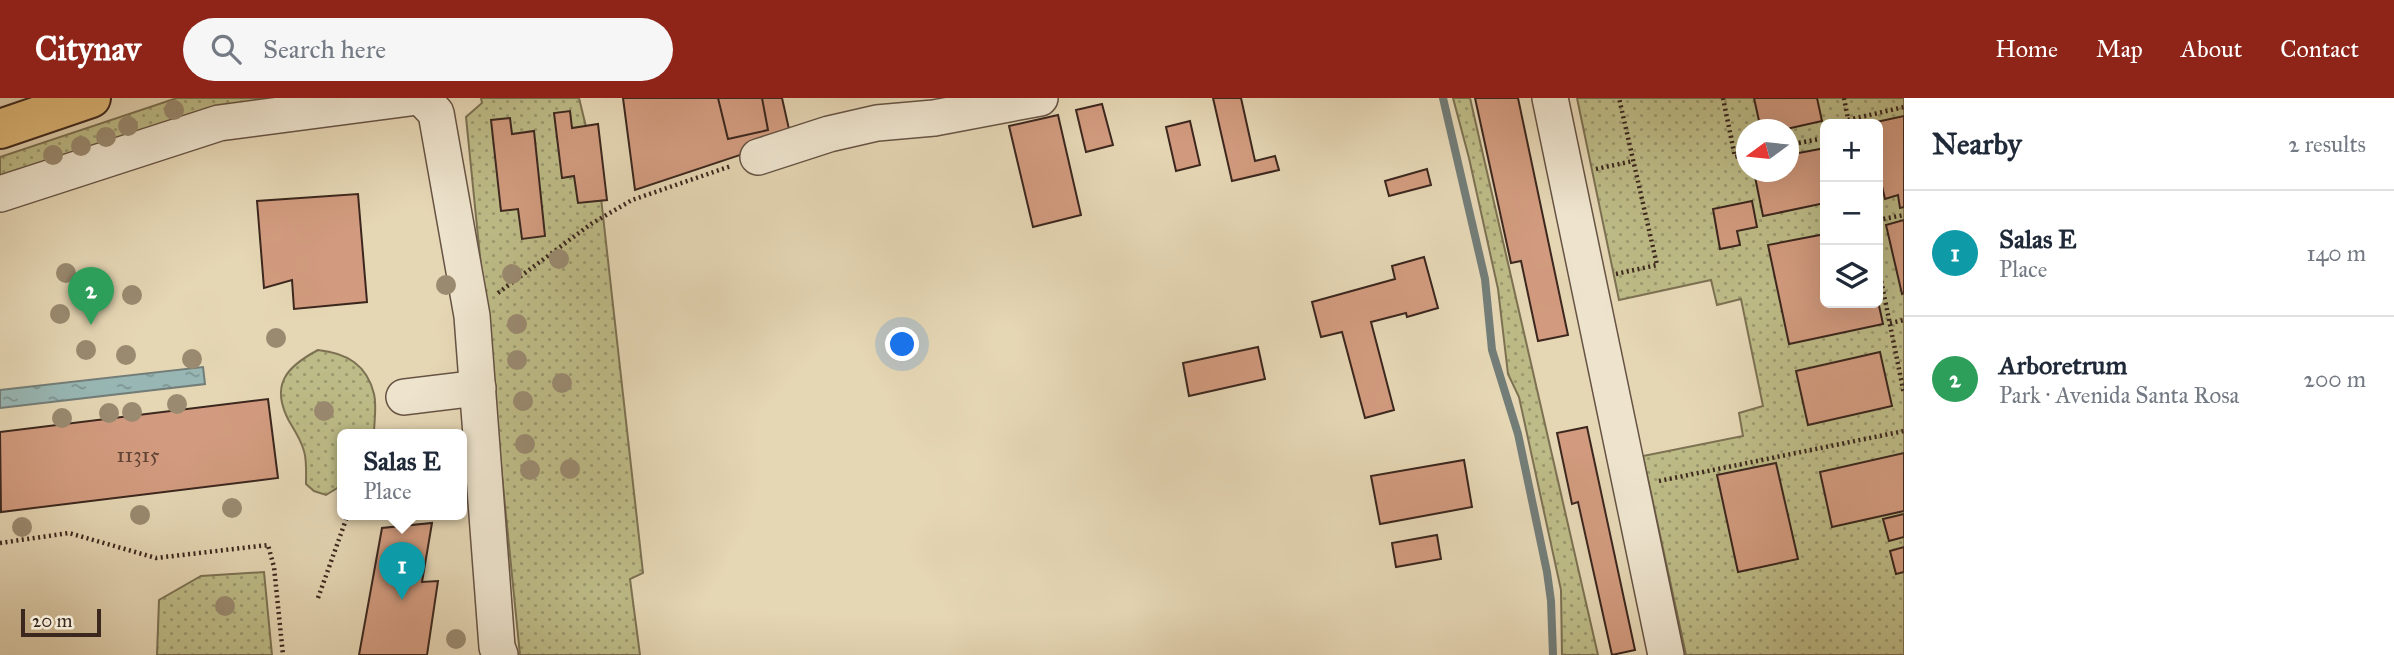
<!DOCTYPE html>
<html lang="en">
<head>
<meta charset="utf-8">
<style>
	:root { --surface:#fff; --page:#f6f6f7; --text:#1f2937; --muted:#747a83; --line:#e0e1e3; --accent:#8f2418 }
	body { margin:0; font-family:"IM FELL Great Primer",serif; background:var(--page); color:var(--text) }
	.controls { position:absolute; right:21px; top:21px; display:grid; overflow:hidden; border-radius:10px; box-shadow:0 7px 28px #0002 }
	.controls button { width:63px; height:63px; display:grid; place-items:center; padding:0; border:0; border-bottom:2px solid var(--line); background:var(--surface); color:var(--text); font:35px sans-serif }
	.compass { position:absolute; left:1736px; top:21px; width:63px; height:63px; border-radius:50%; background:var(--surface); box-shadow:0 7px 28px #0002; rotate:255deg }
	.scale { position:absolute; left:21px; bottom:18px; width:80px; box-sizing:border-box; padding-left:7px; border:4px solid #3c271e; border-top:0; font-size:19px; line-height:24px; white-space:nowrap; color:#3c271e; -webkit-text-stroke:5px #eee4ce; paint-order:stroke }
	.you { position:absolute; left:903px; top:247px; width:24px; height:24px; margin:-18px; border:5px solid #fff; border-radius:50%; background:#1a73e8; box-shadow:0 0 0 10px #1a73e833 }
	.badge { display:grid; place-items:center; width:46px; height:46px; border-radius:50%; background:var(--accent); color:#fff; font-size:23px; font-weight:700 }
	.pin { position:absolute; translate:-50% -58px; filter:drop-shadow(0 2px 4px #0008) }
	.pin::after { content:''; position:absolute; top:37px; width:24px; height:21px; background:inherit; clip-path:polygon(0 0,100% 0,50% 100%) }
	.popup { position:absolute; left:337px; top:331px; width:130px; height:91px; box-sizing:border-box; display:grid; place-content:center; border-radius:10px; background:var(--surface); filter:drop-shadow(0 2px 5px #0005); font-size:23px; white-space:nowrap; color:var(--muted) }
	.popup b { font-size:26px; color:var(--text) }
	.popup::after { content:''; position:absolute; left:50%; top:100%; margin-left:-14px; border:14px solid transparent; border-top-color:var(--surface) }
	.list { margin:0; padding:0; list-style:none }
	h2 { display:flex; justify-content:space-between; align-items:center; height:91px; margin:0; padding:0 28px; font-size:30px }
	h2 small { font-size:23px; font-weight:400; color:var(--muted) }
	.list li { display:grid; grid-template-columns:46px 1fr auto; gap:21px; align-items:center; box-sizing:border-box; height:126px; padding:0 28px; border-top:2px solid var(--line) }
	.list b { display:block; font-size:26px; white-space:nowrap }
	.list p { margin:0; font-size:23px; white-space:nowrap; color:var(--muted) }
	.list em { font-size:23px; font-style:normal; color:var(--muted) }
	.icon { flex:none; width:38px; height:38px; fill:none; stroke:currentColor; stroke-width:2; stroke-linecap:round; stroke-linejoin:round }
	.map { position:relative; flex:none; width:1904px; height:557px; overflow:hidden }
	header { display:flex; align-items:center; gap:42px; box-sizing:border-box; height:98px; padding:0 35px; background:var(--accent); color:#fff }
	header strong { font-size:33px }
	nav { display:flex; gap:38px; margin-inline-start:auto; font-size:24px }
	.search { width:490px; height:63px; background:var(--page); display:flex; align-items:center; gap:18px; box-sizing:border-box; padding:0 24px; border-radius:38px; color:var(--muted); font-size:26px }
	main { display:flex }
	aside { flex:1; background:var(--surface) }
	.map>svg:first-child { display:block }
</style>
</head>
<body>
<header>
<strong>Citynav</strong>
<div class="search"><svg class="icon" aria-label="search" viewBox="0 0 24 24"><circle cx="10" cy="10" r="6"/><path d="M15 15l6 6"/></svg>Search here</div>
<nav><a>Home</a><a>Map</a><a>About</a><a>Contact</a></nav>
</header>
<main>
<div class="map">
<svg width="1904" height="557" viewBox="0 0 1904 557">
	<defs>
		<pattern id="grass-dots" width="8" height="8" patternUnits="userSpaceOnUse" patternTransform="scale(1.75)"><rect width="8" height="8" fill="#bdbb87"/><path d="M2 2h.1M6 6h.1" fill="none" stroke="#9b986e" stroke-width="1.8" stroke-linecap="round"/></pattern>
		<pattern id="water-ripples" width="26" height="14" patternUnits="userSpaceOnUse" patternTransform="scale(1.75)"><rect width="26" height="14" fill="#98b7b4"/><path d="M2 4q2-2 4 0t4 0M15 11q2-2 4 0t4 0" fill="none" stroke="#7d9592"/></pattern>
	</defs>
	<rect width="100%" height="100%" fill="#e5d6b4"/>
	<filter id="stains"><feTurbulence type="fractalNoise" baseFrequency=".00286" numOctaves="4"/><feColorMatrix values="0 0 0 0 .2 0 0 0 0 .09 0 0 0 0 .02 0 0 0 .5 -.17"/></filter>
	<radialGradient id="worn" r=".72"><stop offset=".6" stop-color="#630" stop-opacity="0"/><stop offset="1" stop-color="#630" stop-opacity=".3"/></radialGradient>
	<g fill="url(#grass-dots)" stroke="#7c7152" stroke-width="2" fill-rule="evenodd">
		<polygon points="177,0 278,0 0,81 0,59"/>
		<polygon points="481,0 579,0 599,82 643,475 630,481 640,557 520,557 466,19 482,5"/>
		<polygon points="1453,0 1470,0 1598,557 1562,557 1561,492 1519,299 1508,276 1498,191 1469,60"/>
		<path d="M 1577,0 L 1904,0 L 1904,557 L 1686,557 L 1643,358 L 1743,338 L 1739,315 L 1763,308 L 1741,201 L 1717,207 L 1711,182 L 1619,202 ZM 1825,26 L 1878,26 L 1878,205 L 1825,205 ZM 1746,32 L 1788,32 L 1788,74 L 1746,74 Z"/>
		<path d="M 318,252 C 347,255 367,267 374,296 C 377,308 374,324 374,336 L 342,336 L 342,387 L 326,397 L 314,393 L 306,386 C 306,376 307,363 304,353 C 301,342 295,333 289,323 C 270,287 286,269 318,252 Z"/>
		<polygon points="264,474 272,557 157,557 159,502 201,478"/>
	</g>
	<polygon fill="url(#water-ripples)" stroke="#737d78" stroke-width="2" points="203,269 205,286 0,310 0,292"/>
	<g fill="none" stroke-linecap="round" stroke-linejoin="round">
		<polyline stroke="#737d78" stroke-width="8" points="1443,0 1485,181 1492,252 1518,336 1547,474 1551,503 1553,557"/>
	</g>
	<g fill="#d29b7f" stroke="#3c271e" stroke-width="2">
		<polygon points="623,0 782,0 791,40 635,92"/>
		<polygon points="718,0 762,0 768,32 728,41"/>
		<polygon points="1213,0 1241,0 1255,63 1275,58 1279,72 1232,83"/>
		<polygon points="1475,0 1518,0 1568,237 1538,243 1521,163 1511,165"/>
		<polygon points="1754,0 1817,0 1822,23 1782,32 1761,32"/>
		<polygon points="1102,6 1113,47 1086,54 1076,12"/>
		<polygon points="570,13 572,30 598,26 607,102 578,105 574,78 562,80 554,15"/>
		<polygon points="1058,17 1081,117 1033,129 1009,28"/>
		<polygon points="1904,18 1904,109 1900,110 1898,97 1885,101 1878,71 1878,26 1867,26"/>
		<polygon points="510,20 512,36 534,33 545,138 522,141 518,111 501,113 491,22"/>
		<polygon points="1190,23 1200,67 1176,73 1166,29"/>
		<polygon points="1825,50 1825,105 1763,118 1754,74 1788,74 1788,57"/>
		<polygon points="1427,71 1431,87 1389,98 1385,83"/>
		<polygon points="358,96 367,204 294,211 292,182 264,190 257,103"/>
		<polygon points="1752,103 1757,129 1737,133 1740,147 1720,151 1713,111"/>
		<polygon points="1904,122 1904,195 1902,196 1886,127"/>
		<polygon points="1825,136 1825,205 1878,203 1883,226 1789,246 1768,147"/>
		<polygon points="1424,159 1438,210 1407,219 1406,215 1371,224 1394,312 1365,320 1342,234 1321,239 1312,204 1395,181 1392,168"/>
		<polygon points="1258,249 1265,281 1189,298 1183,265"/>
		<polygon points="1880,254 1892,308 1808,327 1796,273"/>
		<polygon points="268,301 278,380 1,414 0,334"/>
		<polygon points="1587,329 1635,552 1612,557 1578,404 1572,406 1557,335"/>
		<polygon points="1904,355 1904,413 1832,429 1820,374"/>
		<polygon points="1464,362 1472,409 1380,426 1371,378"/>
		<polygon points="1776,365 1798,461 1738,474 1717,377"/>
		<polygon points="1904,416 1904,439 1889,443 1883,421"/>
		<polygon points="432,425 422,484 438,483 427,557 359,557 382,430"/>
		<polygon points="1437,437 1441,461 1396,469 1392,445"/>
		<polygon points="1904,449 1904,474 1896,476 1890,453"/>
	</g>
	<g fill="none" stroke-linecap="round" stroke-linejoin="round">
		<g stroke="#665344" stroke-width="38">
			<g id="minor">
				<polyline points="422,0 436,15 472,218 497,549 500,557"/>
				<polyline points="1550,0 1666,557"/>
				<polyline points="758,59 829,36 877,25 934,20 1040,0"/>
				<polyline points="0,96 219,25 410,0"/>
				<polyline points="404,299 478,290"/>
			</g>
		</g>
		<g stroke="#3c271e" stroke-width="42">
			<polyline id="major" points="0,31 91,0"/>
		</g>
		<g stroke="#3c271e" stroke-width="4.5" stroke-dasharray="2 3.5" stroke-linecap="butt">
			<polyline points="1723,0 1735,59 1746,56"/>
			<polyline points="1844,0 1849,26"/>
			<polyline points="1848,22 1904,9"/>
			<polyline points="1788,47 1825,40"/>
			<polyline points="1596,71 1633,63"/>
			<polyline points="1878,122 1904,117"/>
			<polyline points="1878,167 1904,296"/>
			<polyline points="1616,176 1657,167 1619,0"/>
			<polyline points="498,195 591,126 632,102 731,68"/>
			<polyline points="1890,225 1904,222"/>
			<polyline points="1659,383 1904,333"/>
			<polyline points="0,445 69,435 156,460 268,447 274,469 283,557"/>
			<polyline points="318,500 348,416"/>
		</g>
		<use href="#minor" stroke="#eee4ce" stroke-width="35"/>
		<use href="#major" stroke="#e2bb7a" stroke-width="38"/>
	</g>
	<g fill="#9a8a70">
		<circle cx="174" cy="12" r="10"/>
		<circle cx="128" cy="28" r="10"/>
		<circle cx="106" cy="39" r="10"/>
		<circle cx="81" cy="48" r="10"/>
		<circle cx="53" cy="57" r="10"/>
		<circle cx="559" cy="161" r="10"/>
		<circle cx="66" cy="175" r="10"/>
		<circle cx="512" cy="176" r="10"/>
		<circle cx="446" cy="187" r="10"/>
		<circle cx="132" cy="197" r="10"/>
		<circle cx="60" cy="216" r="10"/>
		<circle cx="517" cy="226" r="10"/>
		<circle cx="276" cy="240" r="10"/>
		<circle cx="86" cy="252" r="10"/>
		<circle cx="126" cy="257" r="10"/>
		<circle cx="192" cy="261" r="10"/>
		<circle cx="517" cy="262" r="10"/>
		<circle cx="562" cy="285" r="10"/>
		<circle cx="523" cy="303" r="10"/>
		<circle cx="177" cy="306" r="10"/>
		<circle cx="324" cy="313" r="10"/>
		<circle cx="132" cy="314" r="10"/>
		<circle cx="109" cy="315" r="10"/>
		<circle cx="62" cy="320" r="10"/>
		<circle cx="525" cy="346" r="10"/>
		<circle cx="570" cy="371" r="10"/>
		<circle cx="530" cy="372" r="10"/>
		<circle cx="232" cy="410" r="10"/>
		<circle cx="140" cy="417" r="10"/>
		<circle cx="22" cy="429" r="10"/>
		<circle cx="225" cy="508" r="10"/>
		<circle cx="456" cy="541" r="10"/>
	</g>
	<g text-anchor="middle" stroke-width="5" stroke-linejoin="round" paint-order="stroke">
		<g font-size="21" fill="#624436">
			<text x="138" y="364">11315</text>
		</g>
	</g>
	<rect width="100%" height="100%" filter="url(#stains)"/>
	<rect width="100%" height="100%" fill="url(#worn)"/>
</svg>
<div class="controls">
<button>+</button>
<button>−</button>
<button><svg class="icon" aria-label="layers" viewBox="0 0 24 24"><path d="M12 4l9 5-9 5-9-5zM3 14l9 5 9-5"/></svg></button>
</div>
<svg class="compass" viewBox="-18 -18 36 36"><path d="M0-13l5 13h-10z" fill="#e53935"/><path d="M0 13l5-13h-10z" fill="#747a83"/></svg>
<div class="scale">20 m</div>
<div class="you"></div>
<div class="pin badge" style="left:402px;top:502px;background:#0f9aa8">1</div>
<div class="popup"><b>Salas E</b>Place</div>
<div class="pin badge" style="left:91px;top:227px;background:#2e9e5b">2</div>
</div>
<aside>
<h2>Nearby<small>2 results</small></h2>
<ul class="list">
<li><span class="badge" style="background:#0f9aa8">1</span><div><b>Salas E</b><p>Place</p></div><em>140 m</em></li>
<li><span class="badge" style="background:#2e9e5b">2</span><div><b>Arboretrum</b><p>Park · Avenida Santa Rosa</p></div><em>200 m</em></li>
</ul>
</aside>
</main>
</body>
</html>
